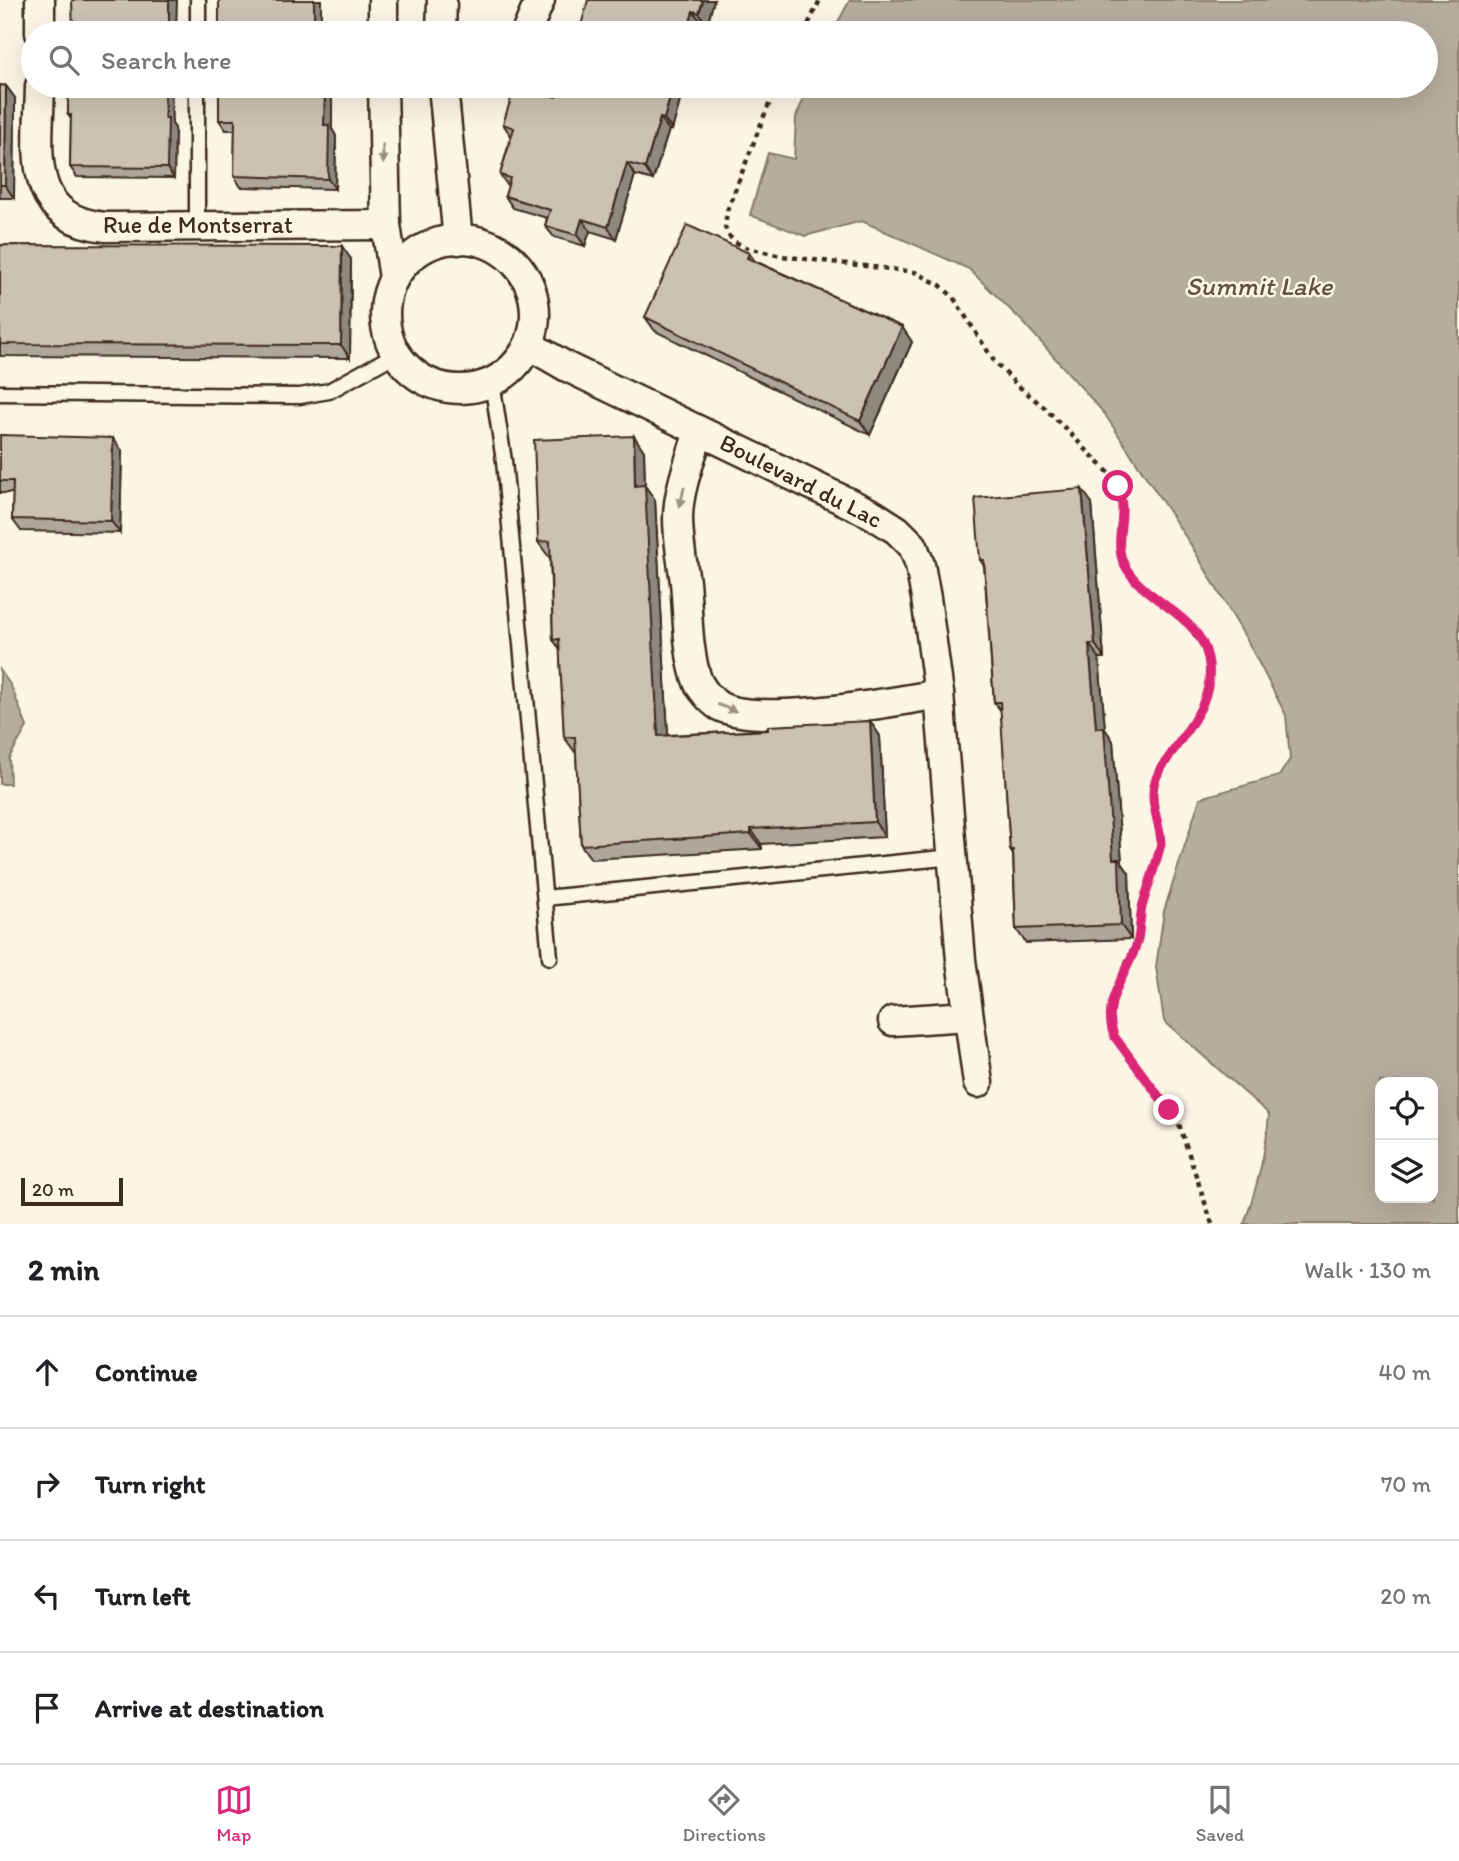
<!DOCTYPE html>
<html lang="en">
<head>
<meta charset="utf-8">
<style>
	:root { --surface:#fff; --page:#f2f2f2; --text:#202124; --muted:#757577; --line:#e0e0e0; --accent:#db2777 }
	body { margin:0; font-family:Itim,sans-serif; background:var(--page); color:var(--text) }
	.controls { position:absolute; right:21px; bottom:21px; display:grid; overflow:hidden; border-radius:14px; box-shadow:0 7px 28px #0002 }
	.controls button { width:63px; height:63px; display:grid; place-items:center; padding:0; border:0; border-bottom:2px solid var(--line); background:var(--surface); color:var(--text); font:35px sans-serif }
	.scale { position:absolute; left:21px; bottom:18px; width:102px; box-sizing:border-box; padding-left:7px; border:4px solid #3b2a1e; border-top:0; font-size:19px; line-height:24px; white-space:nowrap; color:#3b2a1e; -webkit-text-stroke:5px #fcf5e5; paint-order:stroke }
	.stop { position:absolute; width:21px; height:21px; margin:-16px; border:5px solid #db2777; border-radius:50%; background:#fff }
	.stop.end { background:#db2777; border-color:#fff; box-shadow:0 2px 7px #0008 }
	.list { margin:0; padding:0; list-style:none }
	h2 { display:flex; justify-content:space-between; align-items:center; height:91px; margin:0; padding:0 28px; font-size:30px }
	h2 small { font-size:23px; font-weight:400; color:var(--muted) }
	.list li { display:grid; grid-template-columns:46px 1fr auto; gap:21px; align-items:center; box-sizing:border-box; height:112px; padding:0 28px; border-top:2px solid var(--line) }
	.list b { display:block; font-size:26px; white-space:nowrap }
	.list em { font-size:23px; font-style:normal; color:var(--muted) }
	.icon { flex:none; width:38px; height:38px; fill:none; stroke:currentColor; stroke-width:2; stroke-linecap:round; stroke-linejoin:round }
	.map { position:relative; flex:none; width:1459px; height:1224px; overflow:hidden }
	.search { position:absolute; background:var(--surface); box-shadow:0 7px 28px #0002; left:21px; right:21px; top:21px; height:77px; display:flex; align-items:center; gap:18px; box-sizing:border-box; padding:0 24px; border-radius:38px; color:var(--muted); font-size:26px }
	.sheet { height:539px; background:var(--surface) }
	nav { display:flex; justify-content:space-around; align-items:center; box-sizing:border-box; height:98px; border-top:2px solid var(--line); background:var(--surface); font-size:19px; color:var(--muted) }
	nav a { display:grid; justify-items:center; gap:4px }
	nav .on { color:var(--accent) }
	.map>svg:first-child { display:block }
</style>
</head>
<body>
<div class="map">
<svg width="1459" height="1224" viewBox="0 0 1459 1224">
	<rect width="100%" height="100%" fill="#fcf5e5"/>
	<filter id="ink" filterUnits="userSpaceOnUse"><feTurbulence type="fractalNoise" baseFrequency=".0143" numOctaves="2"/><feDisplacementMap in="SourceGraphic" scale="14" xChannelSelector="R" yChannelSelector="G"/><feConvolveMatrix kernelMatrix="1 2 1 2 8 2 1 2 1" color-interpolation-filters="sRGB"/></filter>
	<g filter="url(#ink)">
		<g fill="#b7ad9e" stroke="#85796b" stroke-width="2" fill-rule="evenodd">
			<path d="M 850,0 L 1459,0 L 1459,1224 L 1244,1224 C 1257,1188 1266,1153 1269,1114 L 1164,1021 L 1156,967 L 1164,911 L 1200,798 L 1279,776 L 1290,759 L 1286,715 L 1247,640 L 1191,545 L 1104,413 L 1023,322 L 969,269 L 862,221 L 805,236 L 750,215 L 768,153 L 794,159 L 796,117 L 809,86 L 1426,86 L 1426,33 L 832,33 ZM 1380,1082 L 1433,1082 L 1433,1198 L 1380,1198 Z"/>
			<polygon points="0,670 11,686 27,727 9,758 10,784 0,784"/>
		</g>
		<g fill="none" stroke-linecap="round" stroke-linejoin="round">
			<g stroke="#3b2a1e" stroke-width="19">
				<g id="service">
					<polyline points="198,33 198,0"/>
					<polyline points="197,86 197,225"/>
					<polyline points="492,382 504,461 550,957"/>
					<polyline points="0,393 300,396 329,391 396,354"/>
					<polyline points="545,898 953,857"/>
				</g>
			</g>
			<g stroke="#3b2a1e" stroke-width="33">
				<g id="minor">
					<polyline points="383,0 383,33"/>
					<polyline points="40,33 40,0"/>
					<polyline points="441,33 442,0"/>
					<polyline points="526,33 540,0"/>
					<path d="M 40,86 C 39,148 23,219 106,227 L 386,225"/>
					<polyline points="383,86 386,225 394,278"/>
					<polyline points="443,86 458,240"/>
					<circle cx="460" cy="314" r="75"/>
					<polyline points="529,345 567,367 872,514 897,530 913,546 920,565 926,598 939,694 961,960 978,1083"/>
					<path d="M 699,431 C 691,458 678,490 678,518 C 678,539 682,561 685,582 C 688,612 687,654 698,682 C 702,690 711,701 719,706 C 758,727 893,702 939,694"/>
					<polyline points="893,1021 968,1016"/>
				</g>
			</g>
			<g stroke="#3b2a1e" stroke-width="4.5" stroke-dasharray="5 5" stroke-linecap="butt">
				<polyline points="804,33 820,0"/>
				<polyline points="778,86 766,111 727,211 725,227 728,235 735,242 748,248 781,256 915,272 940,285 953,297 994,361 1016,384 1045,408 1110,474 1121,497 1122,507 1119,530 1123,562 1131,575 1144,588 1186,622 1204,647 1209,670 1206,698 1155,781 1154,807 1161,844 1142,908 1138,938 1112,996 1110,1018 1114,1036 1179,1124 1212,1224"/>
			</g>
			<use href="#service" stroke="#fcf5e5" stroke-width="14"/>
			<use href="#minor" stroke="#fcf5e5" stroke-width="28"/>
		</g>
		<g fill="#afa79a" stroke="#3b2a1e" stroke-width="2">
			<polygon points="714,0 707,25 702,23 579,33"/>
			<polygon points="0,85 6,86 15,98 14,198 0,198"/>
			<polygon points="219,86 332,129 336,136 335,189 241,187 234,176 235,130 226,130 219,120"/>
			<polygon points="559,86 684,86 672,130 669,130 653,180 635,175 616,239 590,231 585,246 554,237 545,226 547,218 513,208 505,196 508,186 500,175 511,136 503,124 556,97"/>
			<polygon points="68,115 172,124 175,128 174,178 77,177 70,167 71,119"/>
			<polygon points="0,245 351,259 350,358 0,356"/>
			<polygon points="749,253 755,261 902,327 912,342 870,435 655,331 645,317"/>
			<polygon points="0,435 122,451 120,533 21,531 12,519 13,493 0,493"/>
			<polygon points="634,436 644,451 645,486 655,500 668,735 768,730 870,721 880,736 885,837 761,844 762,849 591,859 581,845 576,752 575,752 564,737 560,649 553,640 550,557 549,557 538,542"/>
			<polygon points="1092,503 1104,658 1099,658 1105,729 1113,741 1122,863 1129,873 1131,939 1026,943 1016,929 1013,855 1010,850 1001,711 994,702 984,566 980,560"/>
		</g>
		<g fill="#8f887d" stroke="#3b2a1e" stroke-width="2">
			<polygon points="169,0 177,0 176,33 169,33"/>
			<polygon points="314,0 321,0 321,33 314,23"/>
			<polygon points="703,0 714,0 707,25 699,13"/>
			<polygon points="693,11 702,23 699,33 687,33"/>
			<polygon points="326,23 333,33 326,33"/>
			<polygon points="6,86 15,98 14,198 5,185"/>
			<polygon points="164,86 171,86 172,124 175,128 174,178 167,168"/>
			<polygon points="325,86 332,86 332,129 336,136 335,189 328,179 324,125"/>
			<polygon points="673,86 684,86 672,130 664,119"/>
			<polygon points="660,118 669,130 653,180 645,168"/>
			<polygon points="627,163 635,175 616,239 608,227"/>
			<polygon points="582,219 590,231 585,246 577,235"/>
			<polygon points="342,246 351,259 350,358 341,345"/>
			<polygon points="749,253 759,268 747,258"/>
			<polygon points="902,327 912,342 870,435 860,421"/>
			<polygon points="634,436 644,451 645,486 655,500 669,751 658,736 635,486"/>
			<polygon points="113,438 122,451 120,533 111,521"/>
			<polygon points="1082,489 1092,503 1104,658 1095,644"/>
			<polygon points="1089,644 1099,658 1105,729 1113,741 1122,863 1129,873 1131,939 1121,925 1096,728"/>
			<polygon points="870,721 880,736 885,837 875,822"/>
			<polygon points="751,829 761,844 762,849 751,834"/>
		</g>
		<g fill="#ccc2b3" stroke="#3b2a1e" stroke-width="2">
			<polygon points="72,0 169,0 169,33 73,33"/>
			<polygon points="219,0 314,0 314,23 326,23 326,33 219,33"/>
			<polygon points="588,0 703,0 699,13 693,11 687,33 579,33"/>
			<polygon points="0,85 6,86 5,185 0,185"/>
			<polygon points="68,86 164,86 165,118 168,118 167,168 70,167 71,115 68,115"/>
			<polygon points="219,86 325,86 324,125 329,125 328,179 234,176 235,120 219,120"/>
			<polygon points="515,86 556,97 559,86 673,86 664,119 660,118 645,168 627,163 608,227 582,219 577,235 545,226 550,210 505,196 510,178 500,175 514,128 503,124"/>
			<polygon points="687,225 749,253 747,258 902,327 860,421 645,317"/>
			<polygon points="0,245 342,246 341,345 0,344"/>
			<polygon points="0,435 113,438 111,521 12,519 13,481 0,481"/>
			<polygon points="634,436 635,486 645,485 658,736 768,730 768,726 870,721 875,822 751,829 751,834 581,845 575,737 564,737 559,639 553,640 550,541 538,542 534,440"/>
			<polygon points="1082,489 1095,644 1089,644 1096,728 1104,727 1113,859 1119,859 1121,925 1016,929 1013,850 1010,850 1000,702 994,702 984,560 980,560 975,498"/>
		</g>
		<defs><path id="oneway-solid" d="M-6-.8H1V-3.2L6.5 0L1 3.2V.8H-6Z" transform="scale(1.75)"/></defs>
		<g fill="#9c9082">
			<use href="#oneway-solid" transform="translate(383 154) rotate(88)"/>
			<use href="#oneway-solid" transform="translate(682 497) rotate(102)"/>
			<use href="#oneway-solid" transform="translate(727 708) rotate(21)"/>
		</g>
	</g>
	<g fill="none" stroke-linecap="round" stroke-linejoin="round" filter="url(#ink)">
		<path stroke="#db2777" stroke-width="9" d="M 1118,486 C 1120,493 1122,500 1122,507 C 1123,526 1115,546 1124,564 C 1143,602 1199,613 1208,658 C 1216,696 1191,725 1171,754 C 1165,763 1158,771 1155,781 C 1148,803 1161,823 1161,844 C 1156,865 1148,886 1142,907 C 1140,917 1140,929 1138,939 C 1130,974 1100,998 1114,1036 L 1169,1110"/>
	</g>
	<g text-anchor="middle" stroke-width="5" stroke-linejoin="round" paint-order="stroke">
		<g font-size="24" fill="#3b2a1e" stroke="#fcf5e5">
			<text x="198" y="233">Rue de Montserrat</text>
			<text transform="translate(801 481) rotate(27)" y="8">Boulevard du Lac</text>
		</g>
		<g font-size="26" font-style="italic" fill="#605144" stroke="#fcf5e5">
			<text x="1259" y="295">Summit Lake</text>
		</g>
	</g>
</svg>
<div class="controls">
<button><svg class="icon" aria-label="locate" viewBox="0 0 24 24"><circle cx="12" cy="12" r="6"/><path d="M12 2v4M12 18v4M2 12h4M18 12h4"/></svg></button>
<button><svg class="icon" aria-label="layers" viewBox="0 0 24 24"><path d="M12 4l9 5-9 5-9-5zM3 14l9 5 9-5"/></svg></button>
</div>
<div class="scale">20 m</div>
<div class="stop" style="left:1118px;top:486px"></div>
<div class="stop end" style="left:1169px;top:1110px"></div>
<div class="search"><svg class="icon" aria-label="search" viewBox="0 0 24 24"><circle cx="10" cy="10" r="6"/><path d="M15 15l6 6"/></svg>Search here</div>
</div>
<section class="sheet">
<h2>2 min<small>Walk · 130 m</small></h2>
<ul class="list">
<li><svg class="icon" aria-label="ahead" viewBox="0 0 24 24"><path d="M12 20V5M6 11l6-6 6 6"/></svg><div><b>Continue</b></div><em>40 m</em></li>
<li><svg class="icon" aria-label="right" viewBox="0 0 24 24"><path d="M7 20v-9h11M14 6l5 5-5 5"/></svg><div><b>Turn right</b></div><em>70 m</em></li>
<li><svg class="icon" aria-label="left" viewBox="0 0 24 24"><path d="M17 20v-9H6M10 6l-5 5 5 5"/></svg><div><b>Turn left</b></div><em>20 m</em></li>
<li><svg class="icon" aria-label="arrive" viewBox="0 0 24 24"><path d="M6 21V4h12l-3 4 3 4H6"/></svg><div><b>Arrive at destination</b></div></li>
</ul>
</section>
<nav>
<a class="on"><svg class="icon" aria-label="map" viewBox="0 0 24 24"><path d="M3 6l6-2 6 2 6-2v14l-6 2-6-2-6 2zM9 4v14M15 6v14"/></svg>Map</a>
<a><svg class="icon" aria-label="directions" viewBox="0 0 24 24"><path d="M12 3l9 9-9 9-9-9zM9 14v-3h6M13 9l2 2-2 2"/></svg>Directions</a>
<a><svg class="icon" aria-label="saved" viewBox="0 0 24 24"><path d="M7 4h10v16l-5-4-5 4z"/></svg>Saved</a>
</nav>
</body>
</html>
